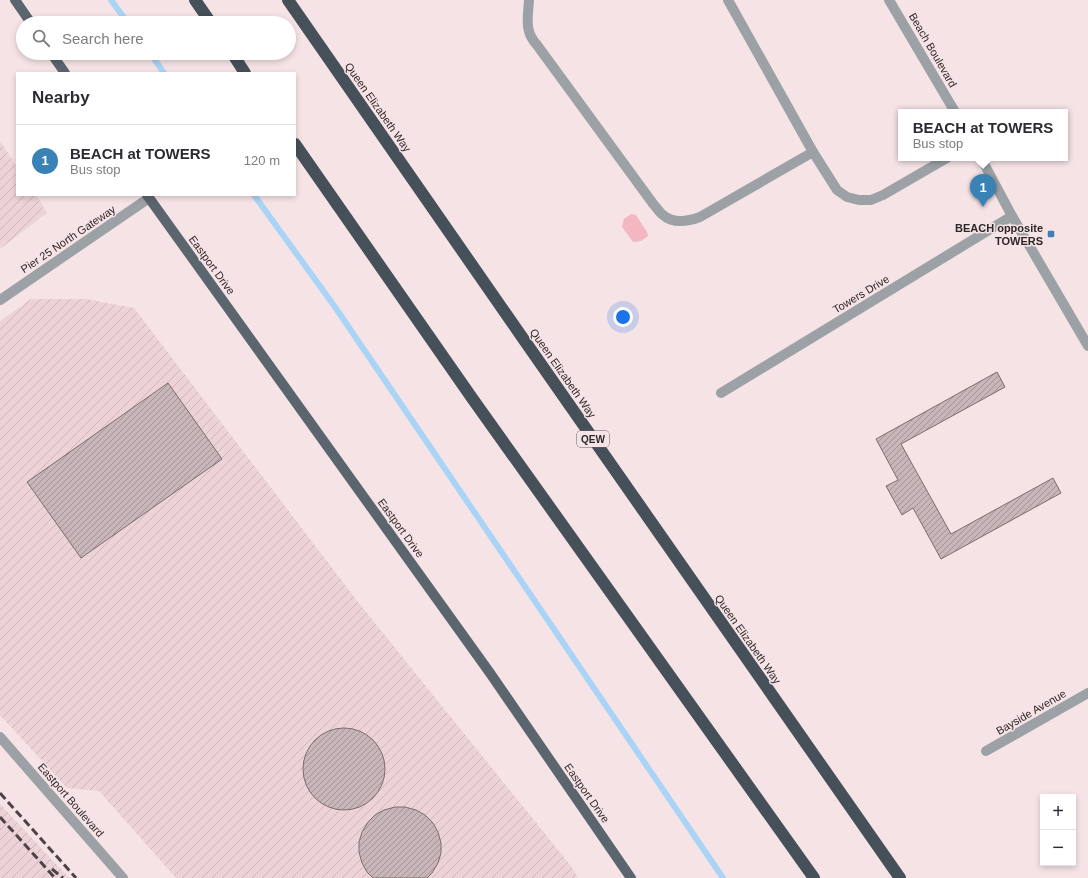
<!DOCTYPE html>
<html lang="en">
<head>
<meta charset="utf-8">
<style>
	:root { --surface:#fff; --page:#f2f2f3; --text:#2b2b33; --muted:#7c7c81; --line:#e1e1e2; --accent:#3882b6 }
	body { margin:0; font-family:Arial,sans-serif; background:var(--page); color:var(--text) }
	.controls { position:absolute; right:12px; bottom:12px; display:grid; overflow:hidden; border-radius:0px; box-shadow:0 2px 6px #0003 }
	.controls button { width:36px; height:36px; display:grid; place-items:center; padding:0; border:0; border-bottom:1px solid var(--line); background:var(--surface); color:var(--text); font:20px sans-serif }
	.you { position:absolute; left:623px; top:317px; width:14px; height:14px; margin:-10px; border:3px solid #fff; border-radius:50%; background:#1a73e8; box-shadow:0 0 0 6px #1a73e833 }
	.badge { display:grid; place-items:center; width:26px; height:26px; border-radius:50%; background:var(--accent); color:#fff; font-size:13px; font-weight:700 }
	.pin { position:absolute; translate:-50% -33px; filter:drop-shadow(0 1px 2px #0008) }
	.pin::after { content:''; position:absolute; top:21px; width:14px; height:12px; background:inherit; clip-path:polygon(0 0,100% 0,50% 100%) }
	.popup { position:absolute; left:898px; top:109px; width:170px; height:52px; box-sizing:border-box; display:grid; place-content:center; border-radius:0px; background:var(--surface); filter:drop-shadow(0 1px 3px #0005); font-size:13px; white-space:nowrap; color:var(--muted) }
	.popup b { font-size:15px; color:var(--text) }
	.popup::after { content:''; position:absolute; left:50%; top:100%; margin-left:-8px; border:8px solid transparent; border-top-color:var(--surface) }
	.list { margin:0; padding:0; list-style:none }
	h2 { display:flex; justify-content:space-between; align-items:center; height:52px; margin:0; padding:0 16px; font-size:17px }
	h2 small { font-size:13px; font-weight:400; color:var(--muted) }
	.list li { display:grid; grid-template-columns:26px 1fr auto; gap:12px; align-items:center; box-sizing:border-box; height:72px; padding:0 16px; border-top:1px solid var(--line) }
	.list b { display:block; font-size:15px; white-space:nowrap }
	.list p { margin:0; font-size:13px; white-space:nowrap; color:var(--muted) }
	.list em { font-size:13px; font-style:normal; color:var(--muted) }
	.icon { flex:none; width:22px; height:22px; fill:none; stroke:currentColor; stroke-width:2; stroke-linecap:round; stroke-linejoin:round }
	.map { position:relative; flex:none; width:1088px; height:878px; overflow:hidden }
	.search { position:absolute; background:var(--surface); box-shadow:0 2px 6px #0003; left:16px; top:16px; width:280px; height:44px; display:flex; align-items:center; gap:10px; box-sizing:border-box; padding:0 14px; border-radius:22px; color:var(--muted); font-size:15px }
	.panel { position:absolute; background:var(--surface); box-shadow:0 2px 6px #0003; left:16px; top:72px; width:280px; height:124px; border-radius:0px }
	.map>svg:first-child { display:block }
</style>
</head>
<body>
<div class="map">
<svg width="1088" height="878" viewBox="0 0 1088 878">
	<defs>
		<pattern id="industrial-furrows" width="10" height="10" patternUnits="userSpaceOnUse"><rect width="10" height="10" fill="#edd3d7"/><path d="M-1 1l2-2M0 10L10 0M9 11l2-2" fill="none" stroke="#ccb5b9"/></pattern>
		<pattern id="building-hatch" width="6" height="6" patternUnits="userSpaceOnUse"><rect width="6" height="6" fill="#c7b5b8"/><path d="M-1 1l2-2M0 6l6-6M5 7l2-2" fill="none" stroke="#a29396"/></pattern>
	</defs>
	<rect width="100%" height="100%" fill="#f6e3e6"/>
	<g fill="url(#industrial-furrows)">
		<polygon points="0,141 17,167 17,195 36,195 47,213 0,249"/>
		<polygon points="31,299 86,299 134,308 358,602 571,866 578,878 176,878 99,791 67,788 0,715 0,321"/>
		<polygon points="0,804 69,878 0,878"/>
	</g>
	<polygon fill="#f4b6c1" points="631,214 636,215 647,232 648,236 641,241 633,242 622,227 624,219"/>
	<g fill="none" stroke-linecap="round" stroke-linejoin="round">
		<g stroke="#aad4f5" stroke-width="6">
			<polyline points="111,0 128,23"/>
			<polyline points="150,53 164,73"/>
			<polyline points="254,195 335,307 723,878"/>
		</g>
	</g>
	<g fill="url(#building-hatch)" stroke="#7d6d6f">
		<polygon points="997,372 1005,387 901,444 951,534 1053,478 1061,493 941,559 913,508 902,515 886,486 898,480 876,439"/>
		<polygon points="168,383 222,459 81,558 27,482"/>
		<circle cx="344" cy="769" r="41"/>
		<polygon points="395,807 405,807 416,810 425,815 433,823 438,832 441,843 441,853 438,863 432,873 427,878 373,878 367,872 362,863 359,852 359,842 362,832 368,822 375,815 384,810"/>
	</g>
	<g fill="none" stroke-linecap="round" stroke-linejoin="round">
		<g stroke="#9ba1a5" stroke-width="10">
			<path d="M 529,0 C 528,18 524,31 537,45 L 654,205 C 657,208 659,212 663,215 C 673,224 689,221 700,217 L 813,152"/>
			<polyline points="728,0 813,152 837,190 847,197 859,200 871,200 883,195 947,158"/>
			<polyline points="889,0 955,112"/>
			<polyline points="981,158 1012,216 1088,346"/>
			<polyline points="0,300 149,198"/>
			<polyline points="721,393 1012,216"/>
			<polyline points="0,737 123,878"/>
			<polyline points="986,751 1088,693"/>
		</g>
		<g stroke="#5b656d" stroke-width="10">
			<polyline points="15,0 31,23"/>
			<polyline points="51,53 65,73"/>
			<polyline points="147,195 490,673 631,878"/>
		</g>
		<g stroke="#455059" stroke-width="12">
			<polyline points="195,0 211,23"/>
			<polyline points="288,0 522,337 900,878"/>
			<polyline points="232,53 245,73"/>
			<polyline points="295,144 472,398 814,878"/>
		</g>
		<g stroke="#4c4345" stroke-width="3" stroke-dasharray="8 4" stroke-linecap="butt">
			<polyline points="0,793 76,878"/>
			<polyline points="0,817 55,878"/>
			<polyline points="52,869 63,878"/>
		</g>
	</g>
	<rect fill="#3882b6" stroke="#f6e3e6" stroke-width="1.5" x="1047" y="230" width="8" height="8" rx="2"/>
	<g text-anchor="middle" stroke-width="3" stroke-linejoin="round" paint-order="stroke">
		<rect fill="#f6e3e6" stroke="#6a5f61" stroke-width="1" x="577" y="431" width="32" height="16" rx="3"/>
		<g font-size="10" font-weight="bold" fill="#2e2728">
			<text x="593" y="443">QEW</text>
		</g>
		<g font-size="11" fill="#2e2728" stroke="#f6e3e6">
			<text transform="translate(933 50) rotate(60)" y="4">Beach Boulevard</text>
			<text transform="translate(378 107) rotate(55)" y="4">Queen Elizabeth Way</text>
			<text transform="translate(68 239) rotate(-34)" y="4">Pier 25 North Gateway</text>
			<text transform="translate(212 265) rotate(54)" y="4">Eastport Drive</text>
			<text transform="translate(861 294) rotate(-31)" y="4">Towers Drive</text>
			<text transform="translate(563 373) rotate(55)" y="4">Queen Elizabeth Way</text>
			<text transform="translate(401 528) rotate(54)" y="4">Eastport Drive</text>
			<text transform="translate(748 639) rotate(55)" y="4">Queen Elizabeth Way</text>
			<text transform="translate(1031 712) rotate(-30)" y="4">Bayside Avenue</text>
			<text transform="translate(587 793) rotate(55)" y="4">Eastport Drive</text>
			<text transform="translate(71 800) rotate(49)" y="4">Eastport Boulevard</text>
		</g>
		<g font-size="11" font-weight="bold" fill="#2e2728" stroke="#f6e3e6" text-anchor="end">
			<text x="1043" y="232">BEACH opposite<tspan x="1043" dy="13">TOWERS</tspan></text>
		</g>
	</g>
</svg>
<div class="controls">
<button>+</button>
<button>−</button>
</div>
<div class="you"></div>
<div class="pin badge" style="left:983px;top:207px">1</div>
<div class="popup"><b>BEACH at TOWERS</b>Bus stop</div>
<div class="search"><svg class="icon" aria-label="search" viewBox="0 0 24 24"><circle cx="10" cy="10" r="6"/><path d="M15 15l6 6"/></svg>Search here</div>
<section class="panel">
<h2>Nearby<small></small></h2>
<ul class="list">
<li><span class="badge">1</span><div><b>BEACH at TOWERS</b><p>Bus stop</p></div><em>120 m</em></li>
</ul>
</section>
</div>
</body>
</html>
